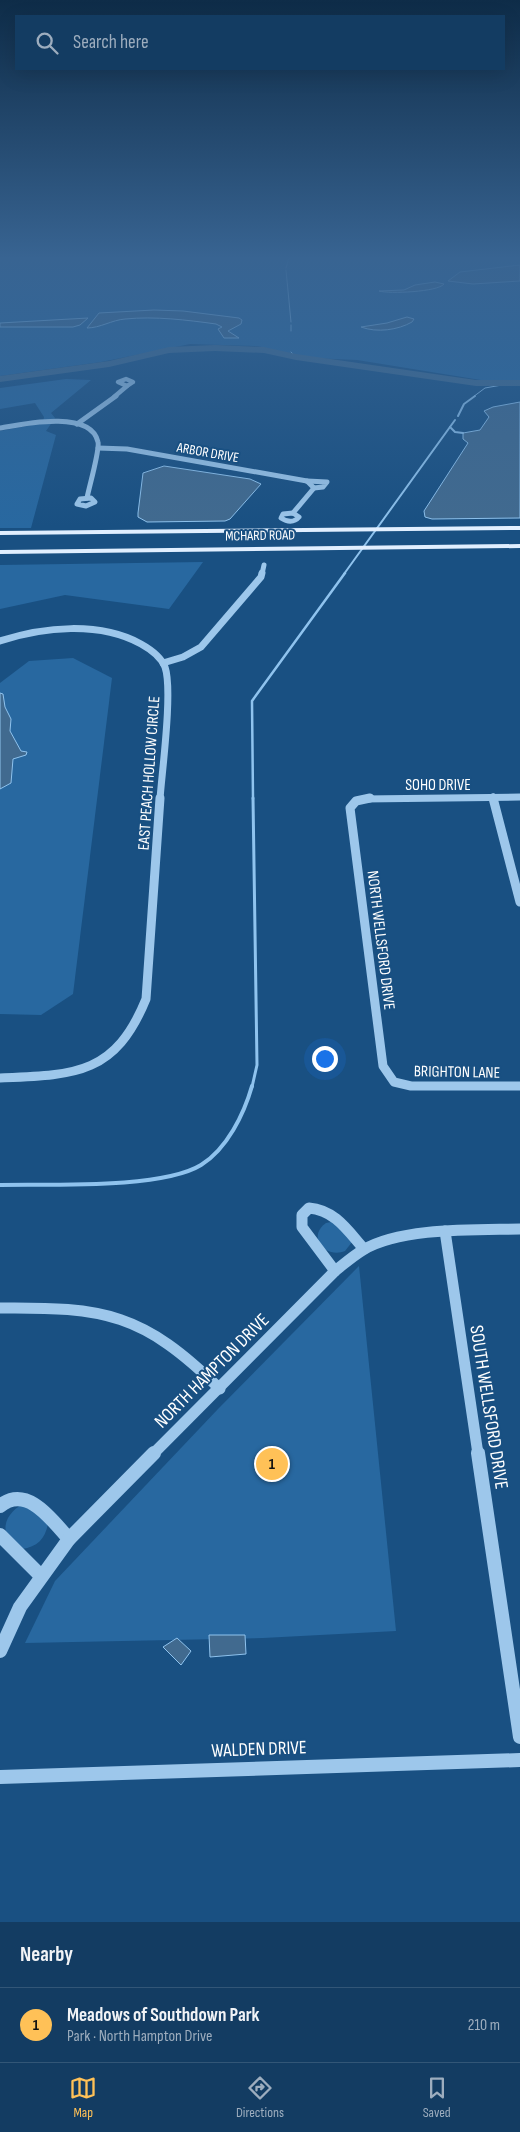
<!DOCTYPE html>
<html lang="en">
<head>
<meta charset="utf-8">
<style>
	:root { --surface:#133c62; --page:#20476b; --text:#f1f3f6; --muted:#9dadbe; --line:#325677; --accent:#ffc157 }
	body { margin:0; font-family:"Sofia Sans Condensed",sans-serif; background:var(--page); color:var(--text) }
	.you { position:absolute; left:324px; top:1058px; width:18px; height:18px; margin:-12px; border:4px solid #fff; border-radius:50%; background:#1a73e8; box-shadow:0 0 0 8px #1a73e833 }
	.badge { display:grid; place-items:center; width:32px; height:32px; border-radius:50%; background:var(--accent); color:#111; font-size:16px; font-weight:700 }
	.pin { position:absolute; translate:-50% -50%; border:2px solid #fff; box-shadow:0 1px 5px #0006 }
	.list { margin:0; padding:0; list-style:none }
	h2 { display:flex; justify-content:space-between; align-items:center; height:65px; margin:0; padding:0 20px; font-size:21px }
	h2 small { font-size:16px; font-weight:400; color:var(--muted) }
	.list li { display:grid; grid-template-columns:32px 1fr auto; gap:15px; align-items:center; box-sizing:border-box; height:75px; padding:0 20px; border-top:1px solid var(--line) }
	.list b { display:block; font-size:19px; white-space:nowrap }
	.list p { margin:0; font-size:16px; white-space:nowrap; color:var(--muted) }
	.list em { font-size:16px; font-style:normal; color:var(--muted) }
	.icon { flex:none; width:28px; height:28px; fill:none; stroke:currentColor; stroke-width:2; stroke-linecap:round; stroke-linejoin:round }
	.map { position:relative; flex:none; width:520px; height:1922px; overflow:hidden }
	.search { position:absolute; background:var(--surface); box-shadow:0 5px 20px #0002; left:15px; right:15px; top:15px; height:55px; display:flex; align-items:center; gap:12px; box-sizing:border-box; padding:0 18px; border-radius:0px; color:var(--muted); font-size:19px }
	.sheet { height:140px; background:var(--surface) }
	nav { display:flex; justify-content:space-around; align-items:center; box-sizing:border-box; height:70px; border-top:1px solid var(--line); background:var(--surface); font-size:14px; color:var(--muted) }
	nav a { display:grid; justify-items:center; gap:2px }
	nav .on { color:var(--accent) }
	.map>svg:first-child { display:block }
</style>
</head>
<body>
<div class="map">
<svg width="520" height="1922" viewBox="0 0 520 1922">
	<rect width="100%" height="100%" fill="#195082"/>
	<g fill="#2868a0">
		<polygon points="0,258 520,258 520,380 493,382 357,360 311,358 257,346 190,344 101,362 0,376"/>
		<polygon points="66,379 91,380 51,413 55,418 46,431 56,435 31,528 0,528 0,431 43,423 44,417 35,403 0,409 0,388"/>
		<polygon points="203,562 169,609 65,595 0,609 0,565"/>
		<polygon points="73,658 112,678 73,994 41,1015 0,1014 0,683 29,661"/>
		<path d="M 336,1221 L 352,1242 L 345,1251 C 326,1259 306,1237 326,1223 Z"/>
		<polygon points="359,1266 396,1631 263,1638 25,1643 55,1581 218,1409"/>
		<path d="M 26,1503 L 48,1524 C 45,1539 37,1547 22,1549 C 17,1545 9,1540 7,1535 C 1,1521 14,1507 26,1503 Z"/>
	</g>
	<g fill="#416a8f" stroke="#8fc3ee">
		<polygon points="520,265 520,281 473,284 448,281 460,272"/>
		<path d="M 435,282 L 444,284 C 438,292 389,294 379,291 L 404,290 L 415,285 Z"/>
		<path d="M 154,310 L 183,311 L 239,318 L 242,320 L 241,324 L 228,331 L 239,338 L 224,338 L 218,329 L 222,327 L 216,324 C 187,320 155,316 125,319 C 112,320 100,328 87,328 L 99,313 Z"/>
		<path d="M 407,317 L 414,319 L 412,322 C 398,330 377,333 361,327 L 387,323 Z"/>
		<polygon points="88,318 80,325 73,327 0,327 0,323"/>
		<polygon points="520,402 520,518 432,519 425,517 424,511 468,443 463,439 463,433 480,430 489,417 484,411 493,407"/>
		<polygon points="164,466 250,479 261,484 230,519 225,521 147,522 138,517 138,513 143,473"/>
		<polygon points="0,693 3,694 5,707 11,719 10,731 21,751 27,752 26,755 13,759 11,783 0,789"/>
		<polygon points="209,1635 245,1635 246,1654 210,1657"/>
		<polygon points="177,1638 191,1651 181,1665 163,1647"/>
	</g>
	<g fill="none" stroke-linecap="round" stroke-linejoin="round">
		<g stroke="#8fc3ee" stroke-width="1">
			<polyline points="286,268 289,258"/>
			<polyline points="286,270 291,322"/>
			<polyline points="291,325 291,331"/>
			<polyline points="291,352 296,357"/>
			<polyline points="473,397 485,388 502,385"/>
		</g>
		<g stroke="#8fc3ee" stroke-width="2">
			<polyline points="458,416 464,404 475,396"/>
			<polyline points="450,427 455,432 463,433"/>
			<polyline points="344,574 455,420"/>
		</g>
		<polyline stroke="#8fc3ee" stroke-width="2.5" points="253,799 252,701 345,573"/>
		<polyline stroke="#8fc3ee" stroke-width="3" points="252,1087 257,1065 253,798"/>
		<path stroke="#8fc3ee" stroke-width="4" d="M 0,1185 C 49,1184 162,1189 201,1165 C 227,1149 244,1114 252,1086"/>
		<polygon fill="#416a8f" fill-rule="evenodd" points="215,345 264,347 296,354 476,380 520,380 520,386 476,386 296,360 264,353 215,351 169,353 109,367 0,382 0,376 109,361 169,347"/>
		<g stroke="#9dc7eb" stroke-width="4.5">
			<polygon points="126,379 133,382 127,386 118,382"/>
			<polyline points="114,397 127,386"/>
		</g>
		<g stroke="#9dc7eb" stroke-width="5">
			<polyline points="77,424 116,396"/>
			<path d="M 0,428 C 22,424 91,409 98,442 C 100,450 89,487 87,498"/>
			<polyline points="98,448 127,449 307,481 314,488 293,513"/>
			<polyline points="307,481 327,482 323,487 314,488"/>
			<polygon points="91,498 95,502 86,506 77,504 80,499"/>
			<path d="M 293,513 L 299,517 C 294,523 287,522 281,518 L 283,514 Z"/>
			<polyline points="262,574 264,565"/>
		</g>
		<g stroke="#9dc7eb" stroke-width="7">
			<path d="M 0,641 C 43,627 99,621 141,644 C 150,649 161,657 165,667 C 173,690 162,771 160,799"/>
			<polyline points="163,663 183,657 201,647 261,577 262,573"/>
			<polyline points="493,797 494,799"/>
			<polyline points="364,799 520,797"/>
		</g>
		<g stroke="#9dc7eb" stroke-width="9">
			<polyline points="370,798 356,801 350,808 383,1066 394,1082 411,1086 520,1086"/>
			<polyline points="493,798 520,902"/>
			<path d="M 0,1078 C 75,1075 115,1075 146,999 L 160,798"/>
		</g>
		<g stroke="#9dc7eb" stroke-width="11">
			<polyline points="445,1231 478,1454"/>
			<path d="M 335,1271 L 302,1227 L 302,1215 L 309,1208 C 335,1210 348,1231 364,1249"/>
			<path d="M 0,1308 C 105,1307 143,1313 220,1389"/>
			<path d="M 153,1454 L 335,1271 C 344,1264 353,1256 363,1250 C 401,1227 476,1230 520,1229"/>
		</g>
		<g stroke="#9dc7eb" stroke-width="14">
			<polyline points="478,1453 520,1737"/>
			<path d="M 0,1506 C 27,1484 52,1520 69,1539"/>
			<polyline points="0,1535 41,1576"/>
			<polyline points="0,1651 20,1607 69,1539 154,1453"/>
			<polyline points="0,1777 520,1760"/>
		</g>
		<g fill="#e1efff" fill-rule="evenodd">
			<polygon points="520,526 520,530 0,535 0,531"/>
			<polygon points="520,544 520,548 0,554 0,550"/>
		</g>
	</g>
	<linearGradient id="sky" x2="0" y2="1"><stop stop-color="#0e2c48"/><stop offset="0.49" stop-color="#386492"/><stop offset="1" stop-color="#386492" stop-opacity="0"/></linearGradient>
	<rect width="520" height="527" fill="url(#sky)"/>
	<g text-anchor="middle" stroke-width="4" stroke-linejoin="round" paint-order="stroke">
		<g font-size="14" fill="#fff" stroke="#195082">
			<text transform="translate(208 452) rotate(10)" y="5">ARBOR DRIVE</text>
			<text transform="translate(260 535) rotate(-1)" y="5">MCHARD ROAD</text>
		</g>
		<g font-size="16" fill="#fff" stroke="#195082">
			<text transform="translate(148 773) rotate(-86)" y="6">EAST PEACH HOLLOW CIRCLE</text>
			<text x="438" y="790">SOHO DRIVE</text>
			<text transform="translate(382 940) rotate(83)" y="6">NORTH WELLSFORD DRIVE</text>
			<text transform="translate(457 1071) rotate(1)" y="6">BRIGHTON LANE</text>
		</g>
		<g font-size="19" fill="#fff" stroke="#195082">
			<text transform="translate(211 1370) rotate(-45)" y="7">NORTH HAMPTON DRIVE</text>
			<text transform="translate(490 1407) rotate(81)" y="7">SOUTH WELLSFORD DRIVE</text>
			<text transform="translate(259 1748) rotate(-2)" y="7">WALDEN DRIVE</text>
		</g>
	</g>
</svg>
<div class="you"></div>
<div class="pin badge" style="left:272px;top:1464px">1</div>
<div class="search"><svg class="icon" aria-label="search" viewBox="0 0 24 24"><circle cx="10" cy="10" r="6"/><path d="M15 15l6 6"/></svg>Search here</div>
</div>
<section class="sheet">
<h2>Nearby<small></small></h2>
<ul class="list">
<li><span class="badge">1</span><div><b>Meadows of Southdown Park</b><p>Park · North Hampton Drive</p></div><em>210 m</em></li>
</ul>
</section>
<nav>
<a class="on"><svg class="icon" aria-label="map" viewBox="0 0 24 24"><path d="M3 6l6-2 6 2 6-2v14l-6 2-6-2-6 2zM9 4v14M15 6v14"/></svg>Map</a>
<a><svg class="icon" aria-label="directions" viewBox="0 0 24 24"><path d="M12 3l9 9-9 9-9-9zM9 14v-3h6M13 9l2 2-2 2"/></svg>Directions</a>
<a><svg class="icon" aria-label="saved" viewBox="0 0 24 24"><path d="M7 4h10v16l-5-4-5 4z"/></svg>Saved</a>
</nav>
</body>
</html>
